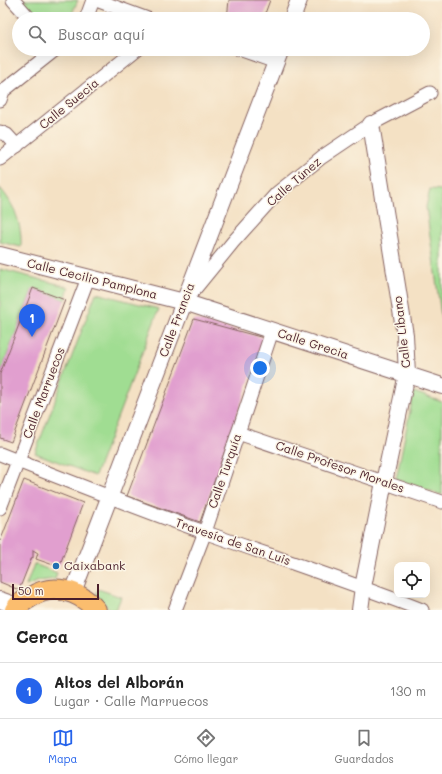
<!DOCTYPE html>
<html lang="es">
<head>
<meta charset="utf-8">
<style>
	:root { --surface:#fff; --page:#f2f2f2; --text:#222; --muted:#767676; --line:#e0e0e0; --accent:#2563eb }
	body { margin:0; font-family:Mali,sans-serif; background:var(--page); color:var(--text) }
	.controls { position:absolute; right:12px; bottom:12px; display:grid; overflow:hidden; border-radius:8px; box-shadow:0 4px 16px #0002 }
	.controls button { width:36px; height:36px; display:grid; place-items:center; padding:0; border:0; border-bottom:1px solid var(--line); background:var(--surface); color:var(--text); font:20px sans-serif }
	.scale { position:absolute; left:12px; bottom:10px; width:87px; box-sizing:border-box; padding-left:4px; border:2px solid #4a1f2b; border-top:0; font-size:11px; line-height:14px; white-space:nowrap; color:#4a1f2b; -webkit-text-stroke:3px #fcf5e5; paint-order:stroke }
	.you { position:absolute; left:260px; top:368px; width:14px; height:14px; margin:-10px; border:3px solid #fff; border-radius:50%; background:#1a73e8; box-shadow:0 0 0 6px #1a73e833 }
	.badge { display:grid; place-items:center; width:26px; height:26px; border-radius:50%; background:var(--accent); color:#fff; font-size:13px; font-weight:700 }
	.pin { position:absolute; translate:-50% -33px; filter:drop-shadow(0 1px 2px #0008) }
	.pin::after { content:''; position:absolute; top:21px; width:14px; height:12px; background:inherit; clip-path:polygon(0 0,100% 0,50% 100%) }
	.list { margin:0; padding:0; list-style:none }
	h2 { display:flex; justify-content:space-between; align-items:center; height:52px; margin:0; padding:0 16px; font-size:17px }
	h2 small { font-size:13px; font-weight:400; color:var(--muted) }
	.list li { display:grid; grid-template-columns:26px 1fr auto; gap:12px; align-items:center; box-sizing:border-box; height:56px; padding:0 16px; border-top:1px solid var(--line) }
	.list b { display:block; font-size:15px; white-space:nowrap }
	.list p { margin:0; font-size:13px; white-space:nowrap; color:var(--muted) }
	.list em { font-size:13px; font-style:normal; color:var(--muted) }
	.icon { flex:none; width:22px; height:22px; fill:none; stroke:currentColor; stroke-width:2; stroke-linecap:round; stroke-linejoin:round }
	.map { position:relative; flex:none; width:442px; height:610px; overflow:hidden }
	.search { position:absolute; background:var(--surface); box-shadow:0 4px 16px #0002; left:12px; right:12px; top:12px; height:44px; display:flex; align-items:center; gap:10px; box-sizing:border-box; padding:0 14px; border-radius:22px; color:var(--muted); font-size:15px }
	.sheet { height:108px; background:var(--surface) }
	nav { display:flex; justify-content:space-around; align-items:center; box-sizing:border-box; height:56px; border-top:1px solid var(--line); background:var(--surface); font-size:11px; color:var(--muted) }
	nav a { display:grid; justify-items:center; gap:2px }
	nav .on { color:var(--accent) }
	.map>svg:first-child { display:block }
</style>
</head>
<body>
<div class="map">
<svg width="442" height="610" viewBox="0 0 442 610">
	<rect width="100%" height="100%" fill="#fcf5e5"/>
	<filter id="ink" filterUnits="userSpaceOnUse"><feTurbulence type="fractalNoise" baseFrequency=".025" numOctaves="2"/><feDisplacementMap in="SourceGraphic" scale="8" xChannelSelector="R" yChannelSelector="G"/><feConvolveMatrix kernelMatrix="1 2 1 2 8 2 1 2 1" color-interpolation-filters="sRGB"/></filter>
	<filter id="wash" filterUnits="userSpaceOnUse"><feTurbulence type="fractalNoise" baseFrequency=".012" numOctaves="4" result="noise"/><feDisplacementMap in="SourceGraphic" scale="16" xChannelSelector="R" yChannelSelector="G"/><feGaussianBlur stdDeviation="0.9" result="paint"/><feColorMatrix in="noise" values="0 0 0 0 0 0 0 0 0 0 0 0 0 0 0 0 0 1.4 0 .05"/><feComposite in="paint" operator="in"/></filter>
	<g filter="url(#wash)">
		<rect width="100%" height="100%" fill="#f4e1c4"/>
		<g fill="#a0dd92" stroke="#757e5e">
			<polygon points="20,0 78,0 71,16 73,19 37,19"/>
			<path d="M 0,188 C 15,205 22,225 21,247 L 0,242 Z"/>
			<polygon points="430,189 442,190 442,323 426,207"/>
			<polygon points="0,269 69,287 65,300 33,288 0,374"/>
			<polygon points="96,293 159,309 95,476 35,453"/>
			<polygon points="414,392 442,402 442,495 396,479"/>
			<polygon points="34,564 57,573 55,579 39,581 26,586"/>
			<polygon points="98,589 121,597 116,610 110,610 96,594"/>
		</g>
		<g id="blocks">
			<g fill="#e19fcf">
				<polygon points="229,0 270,0 263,19 227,19"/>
				<polygon points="33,288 65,300 11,442 0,438 0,374"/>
				<polygon points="194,319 264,338 200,522 127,496"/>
				<polygon points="24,480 83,503 59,567 36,559 38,553 33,550 33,558 32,557 19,590 0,582 0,542"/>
			</g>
		</g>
	</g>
	<g filter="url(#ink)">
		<use href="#blocks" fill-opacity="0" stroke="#866361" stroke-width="1"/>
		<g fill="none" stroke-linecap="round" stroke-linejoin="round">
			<g stroke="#866361" stroke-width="15">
				<g id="minor">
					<polyline points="13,0 30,19"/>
					<polyline points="96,0 148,19"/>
					<polyline points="86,19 93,0"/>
					<polyline points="239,49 276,62"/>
					<polyline points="0,100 3,91 56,49"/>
					<polyline points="0,132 7,135 17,146"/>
					<polyline points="0,159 137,49"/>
					<polyline points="189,296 233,242 277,193 322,157 371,124 430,93"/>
					<polyline points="238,433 442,502"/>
					<path d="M 0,454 C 68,481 136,508 204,532 C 277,558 350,582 422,610"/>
					<polyline points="0,508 88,278"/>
					<polyline points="175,610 205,532 272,331"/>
				</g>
			</g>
			<g stroke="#866361" stroke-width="18">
				<g id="tertiary">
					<polyline points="292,19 299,0"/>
					<polyline points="0,255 184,302 442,386"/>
					<polyline points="73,592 281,49"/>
					<polyline points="0,600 17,606"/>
					<polyline points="360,610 363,587 384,482 407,374 405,335 371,124"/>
				</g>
			</g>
			<g stroke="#866361" stroke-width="22">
				<path id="primary" d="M 15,610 C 18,604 24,601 29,598 C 52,582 79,590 96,610"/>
			</g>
			<use href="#minor" stroke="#fff" stroke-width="13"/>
			<use href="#tertiary" stroke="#fff" stroke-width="16"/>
			<use href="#primary" stroke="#fbbd6e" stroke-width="20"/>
		</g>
	</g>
	<circle fill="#1f6fb2" stroke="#fcf5e5" stroke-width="1.5" cx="56" cy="566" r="4"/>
	<g text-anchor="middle" stroke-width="3" stroke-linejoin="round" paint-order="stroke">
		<g font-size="12" fill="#4a1f2b" stroke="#fcf5e5">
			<text transform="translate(69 104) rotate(-39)" y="4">Calle Suecia</text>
			<text transform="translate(294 182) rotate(-41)" y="4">Calle Túnez</text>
			<text transform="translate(92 279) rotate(14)" y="4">Calle Cecilio Pamplona</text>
			<text transform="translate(177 320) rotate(-69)" y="4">Calle Francia</text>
			<text transform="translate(402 332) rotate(-97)" y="4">Calle Líbano</text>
			<text transform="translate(313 344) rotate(18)" y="4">Calle Grecia</text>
			<text transform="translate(44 393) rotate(-69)" y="4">Calle Marruecos</text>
			<text transform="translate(340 467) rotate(19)" y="4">Calle Profesor Morales</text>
			<text transform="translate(225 471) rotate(-71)" y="4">Calle Turquía</text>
			<text transform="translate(233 542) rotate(19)" y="4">Travesía de San Luis</text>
		</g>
		<g font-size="12" fill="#4a1f2b" stroke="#fcf5e5" text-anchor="start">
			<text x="64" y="570">Caixabank</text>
		</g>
	</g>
</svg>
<div class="controls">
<button><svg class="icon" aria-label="locate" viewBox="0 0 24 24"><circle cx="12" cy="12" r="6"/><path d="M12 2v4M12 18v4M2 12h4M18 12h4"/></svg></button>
</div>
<div class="scale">50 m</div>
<div class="you"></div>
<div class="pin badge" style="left:32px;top:337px">1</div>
<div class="search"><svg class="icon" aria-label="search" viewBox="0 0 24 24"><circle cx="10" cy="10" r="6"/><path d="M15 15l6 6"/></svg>Buscar aquí</div>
</div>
<section class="sheet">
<h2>Cerca<small></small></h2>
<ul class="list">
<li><span class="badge">1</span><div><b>Altos del Alborán</b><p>Lugar · Calle Marruecos</p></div><em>130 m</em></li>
</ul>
</section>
<nav>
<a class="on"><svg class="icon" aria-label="map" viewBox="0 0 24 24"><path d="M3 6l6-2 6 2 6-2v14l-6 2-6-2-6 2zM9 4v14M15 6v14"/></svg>Mapa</a>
<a><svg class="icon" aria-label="directions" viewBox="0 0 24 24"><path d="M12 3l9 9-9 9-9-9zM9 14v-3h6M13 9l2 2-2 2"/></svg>Cómo llegar</a>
<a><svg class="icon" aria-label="saved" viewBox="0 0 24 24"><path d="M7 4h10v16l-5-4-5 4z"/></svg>Guardados</a>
</nav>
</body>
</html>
